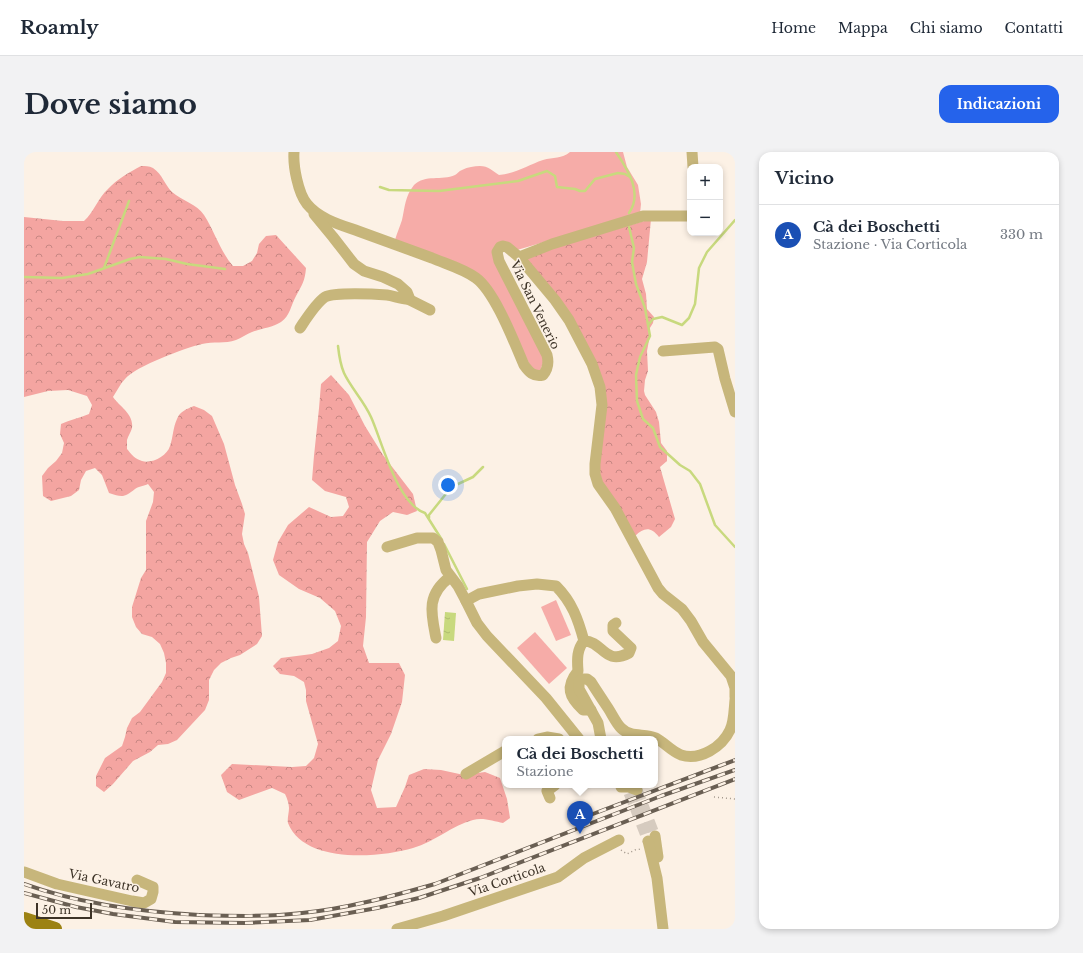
<!DOCTYPE html>
<html lang="it">
<head>
<meta charset="utf-8">
<style>
	:root { --surface:#fff; --page:#f2f2f3; --text:#1f2937; --muted:#747a83; --line:#e0e1e3; --accent:#2563eb }
	body { margin:0; font-family:"Libre Baskerville",serif; background:var(--page); color:var(--text) }
	.controls { position:absolute; right:12px; top:12px; display:grid; overflow:hidden; border-radius:8px; box-shadow:0 2px 6px #0003 }
	.controls button { width:36px; height:36px; display:grid; place-items:center; padding:0; border:0; border-bottom:1px solid var(--line); background:var(--surface); color:var(--text); font:20px sans-serif }
	.scale { position:absolute; left:12px; bottom:10px; width:56px; box-sizing:border-box; padding-left:4px; border:2px solid #3d3327; border-top:0; font-size:11px; line-height:14px; white-space:nowrap; color:#3d3327; -webkit-text-stroke:3px #fcf1e5; paint-order:stroke }
	.you { position:absolute; left:424px; top:333px; width:14px; height:14px; margin:-10px; border:3px solid #fff; border-radius:50%; background:#1a73e8; box-shadow:0 0 0 6px #1a73e833 }
	.badge { display:grid; place-items:center; width:26px; height:26px; border-radius:50%; background:var(--accent); color:#fff; font-size:13px; font-weight:700 }
	.pin { position:absolute; translate:-50% -33px; filter:drop-shadow(0 1px 2px #0008) }
	.pin::after { content:''; position:absolute; top:21px; width:14px; height:12px; background:inherit; clip-path:polygon(0 0,100% 0,50% 100%) }
	.popup { position:absolute; left:478px; top:584px; width:156px; height:52px; box-sizing:border-box; display:grid; place-content:center; border-radius:8px; background:var(--surface); filter:drop-shadow(0 1px 3px #0005); font-size:13px; white-space:nowrap; color:var(--muted) }
	.popup b { font-size:15px; color:var(--text) }
	.popup::after { content:''; position:absolute; left:50%; top:100%; margin-left:-8px; border:8px solid transparent; border-top-color:var(--surface) }
	.list { margin:0; padding:0; list-style:none }
	h2 { display:flex; justify-content:space-between; align-items:center; height:52px; margin:0; padding:0 16px; font-size:17px }
	h2 small { font-size:13px; font-weight:400; color:var(--muted) }
	.list li { display:grid; grid-template-columns:26px 1fr auto; gap:12px; align-items:center; box-sizing:border-box; height:60px; padding:0 16px; border-top:1px solid var(--line) }
	.list b { display:block; font-size:15px; white-space:nowrap }
	.list p { margin:0; font-size:13px; white-space:nowrap; color:var(--muted) }
	.list em { font-size:13px; font-style:normal; color:var(--muted) }
	.map { position:relative; flex:none; width:711px; height:777px; overflow:hidden; border-radius:12px }
	header { display:flex; align-items:center; gap:24px; box-sizing:border-box; height:56px; padding:0 20px; background:var(--surface); border-bottom:1px solid var(--line) }
	header strong { font-size:19px }
	nav { display:flex; gap:22px; margin-inline-start:auto; font-size:14px }
	.intro { display:flex; align-items:center; justify-content:space-between; box-sizing:border-box; height:96px; padding:0 24px }
	h1 { margin:0; font-size:28px }
	.button { padding:10px 18px; border-radius:12px; background:var(--accent); color:#fff; font-size:14px; font-weight:700 }
	main { display:flex; gap:24px; padding:0 24px }
	aside { flex:1; background:var(--surface); border-radius:12px; box-shadow:0 2px 6px #0003 }
	.map>svg:first-child { display:block }
</style>
</head>
<body>
<header>
<strong>Roamly</strong>
<nav><a>Home</a><a>Mappa</a><a>Chi siamo</a><a>Contatti</a></nav>
</header>
<div class="intro"><h1>Dove siamo</h1><a class="button">Indicazioni</a></div>
<main>
<div class="map">
<svg width="711" height="777" viewBox="0 0 711 777">
	<defs>
		<pattern id="forest-crowns" width="20" height="18" patternUnits="userSpaceOnUse"><rect width="20" height="18" fill="#f4a5a1"/><path d="M2 6a3 3 0 1 1 6 0M12 15a3 3 0 1 1 6 0" fill="none" stroke="#c78783"/></pattern>
		<pattern id="water-ripples" width="26" height="14" patternUnits="userSpaceOnUse"><rect width="26" height="14" fill="#c8d97e"/><path d="M2 4q2-2 4 0t4 0M15 11q2-2 4 0t4 0" fill="none" stroke="#adbb6d"/></pattern>
	</defs>
	<rect width="100%" height="100%" fill="#fcf1e5"/>
	<g fill="#f6aca8">
		<path d="M 546,0 L 599,0 L 603,15 L 614,33 L 617,52 L 616,62 L 493,98 L 473,92 L 520,208 L 516,219 L 508,217 L 464,131 L 371,88 C 373,81 376,74 378,68 C 381,55 381,44 390,33 C 401,22 418,29 431,23 C 433,22 435,19 438,18 C 444,15 450,14 456,14 C 464,14 469,19 475,23 C 491,22 504,13 519,8 C 529,5 538,7 546,0 Z"/>
		<polygon points="532,448 547,483 532,489 517,455"/>
		<polygon points="511,480 543,516 525,532 493,496"/>
	</g>
	<g fill="url(#forest-crowns)">
		<path d="M 117,14 C 121,14 125,14 129,16 C 139,23 140,32 148,40 C 158,49 173,52 180,63 C 191,80 196,99 209,114 L 219,114 L 228,109 L 233,101 L 235,92 L 242,84 L 252,83 L 282,116 C 281,129 278,133 272,144 C 267,153 266,164 257,170 C 248,176 238,176 228,180 C 223,182 217,186 212,188 C 201,192 189,189 178,192 C 161,196 112,214 101,227 C 96,232 93,239 89,245 C 96,255 110,262 108,276 C 107,280 104,284 103,288 C 103,291 103,294 103,297 C 107,302 111,307 118,309 C 128,312 143,304 146,294 C 149,286 149,275 153,267 C 156,259 163,257 170,254 L 180,258 L 188,264 L 200,292 L 211,333 L 218,352 L 221,362 L 218,382 L 220,392 L 224,401 L 235,445 L 238,484 L 233,492 L 216,503 L 207,506 L 197,511 L 190,518 L 185,528 L 185,548 L 181,558 L 153,588 L 144,592 L 134,593 L 126,600 L 109,609 L 89,632 L 80,640 L 72,634 L 72,624 L 81,606 L 98,594 L 101,585 L 103,576 L 108,566 L 116,560 L 138,530 L 142,521 L 142,511 L 140,501 L 136,492 L 128,485 L 118,482 L 112,475 L 108,465 L 108,455 L 117,426 L 122,418 L 122,369 L 129,350 L 130,340 L 124,332 C 120,334 115,334 111,337 C 101,345 99,346 85,341 L 78,323 L 71,316 L 62,319 L 57,328 L 55,338 L 47,344 L 27,349 L 19,344 L 18,324 L 24,316 L 32,309 L 38,301 L 40,291 L 36,282 L 37,272 C 46,268 55,266 65,262 L 68,253 L 63,244 L 44,238 L 24,239 L 0,245 L 0,65 L 39,69 L 60,69 C 70,60 74,46 84,37 C 93,27 106,20 117,14 Z"/>
		<path d="M 627,67 L 623,110 L 618,127 L 622,142 L 623,157 L 630,165 L 629,171 L 624,179 L 626,183 L 623,199 L 624,219 L 621,228 L 620,239 L 621,243 L 632,260 L 635,270 L 637,291 L 643,299 L 643,309 L 636,315 L 651,367 L 647,375 L 635,385 C 626,374 620,376 611,384 L 578,330 L 575,321 L 580,234 L 502,107 L 529,96 Z"/>
		<path d="M 307,223 L 325,243 L 341,274 L 359,303 L 389,342 L 393,359 L 383,363 L 369,360 L 356,369 L 343,390 L 342,465 L 339,494 L 345,511 L 375,511 L 381,523 L 378,550 L 367,582 L 354,608 L 347,638 L 353,656 L 372,655 L 381,635 L 385,623 L 400,617 L 417,618 L 440,623 L 461,620 L 476,626 L 483,647 L 486,666 L 479,671 C 470,669 458,665 449,668 C 428,673 411,690 389,696 C 355,706 280,712 264,671 C 263,667 265,661 265,656 C 265,652 263,646 261,642 L 248,636 L 215,648 L 203,640 L 197,623 L 208,612 L 268,615 L 282,614 L 290,606 L 294,592 L 282,549 L 282,538 L 280,530 L 270,524 L 256,522 L 249,514 L 257,506 L 288,502 L 305,496 L 314,489 L 317,474 L 311,459 L 296,446 L 275,437 L 255,423 L 249,408 L 254,390 L 264,373 L 285,355 L 307,365 L 319,364 L 325,355 L 322,345 L 301,339 L 288,328 C 290,296 295,264 297,232 Z"/>
	</g>
	<polygon fill="url(#water-ripples)" points="421,460 432,461 430,489 419,488"/>
	<g fill="none" stroke-linecap="round" stroke-linejoin="round">
		<g stroke="#c8d97e" stroke-width="2.5">
			<path d="M 592,0 C 604,18 619,41 605,61"/>
			<polyline points="356,35 365,38 415,39 494,29 523,19 531,24 533,35 551,37 556,39 561,39 571,27 594,21 601,22 606,25"/>
			<polyline points="605,75 610,96 608,110 612,132 621,156 626,184 616,205 612,223 613,249 619,267 629,276 636,295 656,313 666,319 676,332 691,373 711,395"/>
			<polyline points="80,116 105,49"/>
			<polyline points="0,125 38,126 64,122 106,107 116,105 142,107 163,112 201,117"/>
			<polyline points="625,172 629,167 638,165 658,173 665,166 671,152 675,116 683,100 711,68"/>
			<path d="M 314,194 C 315,203 316,212 320,221 C 327,236 340,249 347,265 C 358,289 373,352 401,361 L 418,388"/>
			<polyline points="405,366 405,363 425,338 434,332 449,325 459,315"/>
			<polyline points="420,392 443,437"/>
		</g>
		<g stroke="#d6cbbf" stroke-width="11" stroke-dasharray="11 5.5" stroke-linecap="butt">
			<polyline points="613,638 631,684"/>
			<polyline points="605,641 612,658 624,689"/>
		</g>
		<g stroke="#a4998d" stroke-width="1.5" stroke-dasharray="1 3" stroke-linecap="butt">
			<polyline points="690,645 711,647"/>
			<polyline points="597,698 603,702 611,698 617,697"/>
		</g>
		<g stroke="#c7b67b" stroke-width="11">
			<path d="M 270,0 C 269,14 274,41 283,52 C 295,67 317,73 334,79 C 358,88 383,97 408,106 C 422,112 440,117 452,126 C 471,140 490,190 500,213 C 505,220 509,225 519,223 C 524,217 525,211 523,203 L 475,109 L 473,100 L 476,95 L 479,94 L 483,95 L 495,105 L 531,148 L 545,168 L 568,212 L 576,235 L 578,253 L 571,312 L 571,322 L 574,332 L 591,356 L 634,436 L 639,442 L 658,457 L 667,469 L 679,490 L 707,524 L 711,536 L 711,545"/>
			<polyline points="668,0 669,15"/>
			<polyline points="495,105 528,92 619,64 666,64"/>
			<polyline points="384,147 406,158"/>
			<path d="M 276,176 C 282,167 292,151 301,145 C 310,140 351,142 363,143 C 370,144 377,147 384,147 L 385,145 L 383,140 L 374,132 L 359,125 L 340,119 L 330,112 L 309,85 L 290,62"/>
			<polyline points="639,199 691,195 694,197 701,227 711,260"/>
			<path d="M 363,395 L 393,386 L 409,386 L 414,390 L 417,398 L 422,418 L 434,434 L 442,449 L 455,442 L 494,434 L 513,432 L 532,434 C 548,450 554,467 560,489"/>
			<polyline points="442,449 453,471 463,484 522,546 555,587"/>
			<path d="M 412,486 C 407,461 402,443 426,425"/>
			<path d="M 567,558 L 559,558 C 545,545 541,535 554,519 C 553,507 553,497 560,489 C 579,489 580,514 605,501 L 607,496 L 589,479 L 589,473 L 592,471"/>
			<polyline points="514,587 523,585 535,587"/>
			<path d="M 577,587 L 574,571 L 555,537 L 555,530 L 558,527 L 563,527 L 567,530 C 572,538 578,547 584,556 C 588,562 592,571 597,576 C 607,586 620,581 632,586 C 641,591 647,599 657,603 C 676,609 698,595 706,578 C 710,570 710,558 711,548"/>
			<polyline points="442,622 481,599"/>
			<polyline points="597,635 605,635 613,638"/>
			<polyline points="526,646 523,639 531,633"/>
			<polyline points="631,684 634,705"/>
			<polyline points="624,689 633,726 639,777"/>
			<polyline points="0,720 33,732 108,749 120,751 127,747 129,740 129,735 113,728"/>
			<polyline points="373,777 419,764 534,725 560,706 595,688"/>
		</g>
		<polyline stroke="#9c8213" stroke-width="14" points="0,767 31,777"/>
		<g stroke="#6a5f53" stroke-width="4">
			<g id="rail">
				<polyline points="562,664 561,665 711,608"/>
				<path d="M 0,732 C 56,752 116,760 175,763 C 209,764 244,765 278,761 C 321,757 369,744 411,732 L 637,644 L 711,618"/>
				<polyline points="0,741 52,755 89,762 151,770 221,771 286,768 353,756 395,746 456,726 711,627"/>
			</g>
		</g>
		<use href="#rail" stroke="#fcf1e5" stroke-width="2.5" stroke-dasharray="8" stroke-linecap="butt"/>
	</g>
	<g text-anchor="middle" stroke-width="3" stroke-linejoin="round" paint-order="stroke">
		<g font-size="12" fill="#3d3327" stroke="#fcf1e5">
			<text transform="translate(511 153) rotate(64)" y="4">Via San Venerio</text>
			<text transform="translate(483 728) rotate(-19)" y="4">Via Corticola</text>
			<text transform="translate(80 729) rotate(12)" y="4">Via Gavatro</text>
		</g>
	</g>
</svg>
<div class="controls">
<button>+</button>
<button>−</button>
</div>
<div class="scale">50 m</div>
<div class="you"></div>
<div class="pin badge" style="left:556px;top:682px;background:#1a4fb4">A</div>
<div class="popup"><b>Cà dei Boschetti</b>Stazione</div>
</div>
<aside>
<h2>Vicino<small></small></h2>
<ul class="list">
<li><span class="badge" style="background:#1a4fb4">A</span><div><b>Cà dei Boschetti</b><p>Stazione · Via Corticola</p></div><em>330 m</em></li>
</ul>
</aside>
</main>
</body>
</html>
